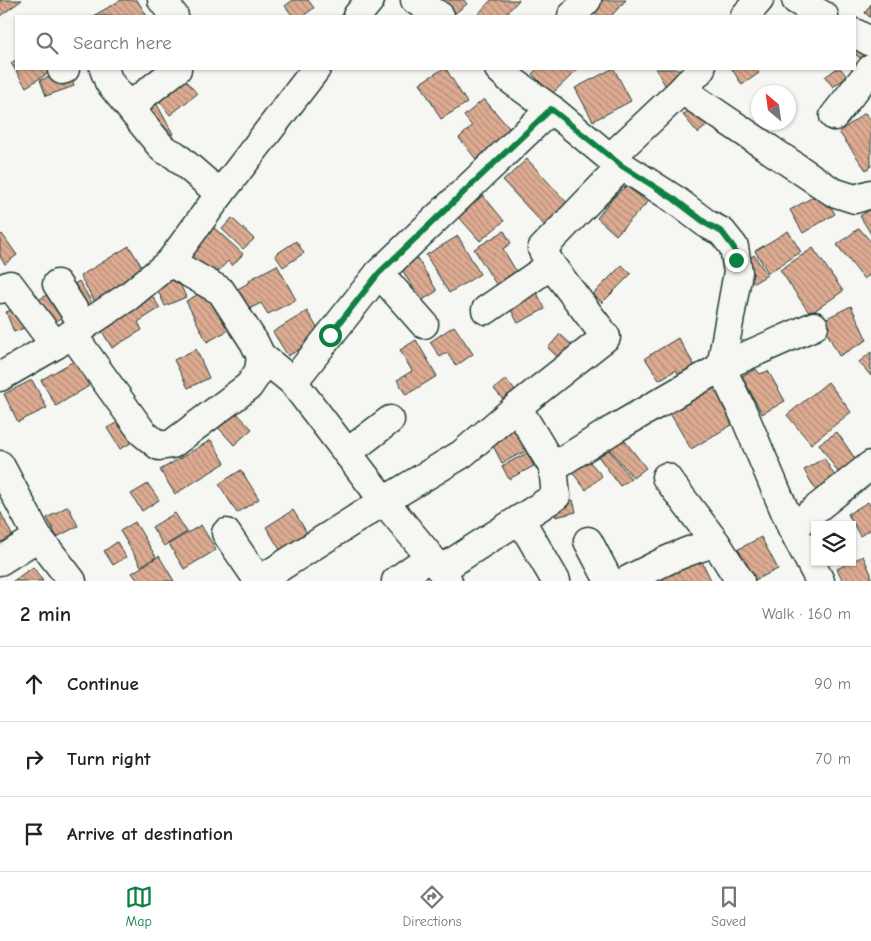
<!DOCTYPE html>
<html lang="en">
<head>
<meta charset="utf-8">
<style>
	:root { --surface:#fff; --page:#f6f6f6; --text:#222; --muted:#767676; --line:#e0e0e0; --accent:#0b8043 }
	body { margin:0; font-family:"Comic Neue",sans-serif; background:var(--page); color:var(--text) }
	.controls { position:absolute; right:15px; bottom:15px; display:grid; overflow:hidden; border-radius:0px; box-shadow:0 1px 4px #0004 }
	.controls button { width:45px; height:45px; display:grid; place-items:center; padding:0; border:0; border-bottom:1px solid var(--line); background:var(--surface); color:var(--text); font:25px sans-serif }
	.compass { position:absolute; left:751px; top:85px; width:45px; height:45px; border-radius:50%; background:var(--surface); box-shadow:0 1px 4px #0004; rotate:331deg }
	.stop { position:absolute; width:15px; height:15px; margin:-11px; border:4px solid #0b8043; border-radius:50%; background:#fff }
	.stop.end { background:#0b8043; border-color:#fff; box-shadow:0 1px 5px #0008 }
	.list { margin:0; padding:0; list-style:none }
	h2 { display:flex; justify-content:space-between; align-items:center; height:65px; margin:0; padding:0 20px; font-size:21px }
	h2 small { font-size:16px; font-weight:400; color:var(--muted) }
	.list li { display:grid; grid-template-columns:32px 1fr auto; gap:15px; align-items:center; box-sizing:border-box; height:75px; padding:0 20px; border-top:1px solid var(--line) }
	.list b { display:block; font-size:19px; white-space:nowrap }
	.list em { font-size:16px; font-style:normal; color:var(--muted) }
	.icon { flex:none; width:28px; height:28px; fill:none; stroke:currentColor; stroke-width:2; stroke-linecap:round; stroke-linejoin:round }
	.map { position:relative; flex:none; width:871px; height:581px; overflow:hidden }
	.search { position:absolute; background:var(--surface); box-shadow:0 1px 4px #0004; left:15px; right:15px; top:15px; height:55px; display:flex; align-items:center; gap:12px; box-sizing:border-box; padding:0 18px; border-radius:0px; color:var(--muted); font-size:19px }
	.sheet { height:290px; background:var(--surface) }
	nav { display:flex; justify-content:space-around; align-items:center; box-sizing:border-box; height:70px; border-top:1px solid var(--line); background:var(--surface); font-size:14px; color:var(--muted) }
	nav a { display:grid; justify-items:center; gap:2px }
	nav .on { color:var(--accent) }
	.map>svg:first-child { display:block }
</style>
</head>
<body>
<div class="map">
<svg width="871" height="581" viewBox="0 0 871 581">
	<defs>
		<pattern id="building-back-hatch" width="6" height="6" patternUnits="userSpaceOnUse" patternTransform="scale(1.25)"><rect width="6" height="6" fill="#deab92"/><path d="M-1 5l2 2M0 0l6 6M5-1l2 2" fill="none" stroke="#b38c78"/></pattern>
	</defs>
	<rect width="100%" height="100%" fill="#f6f6f2"/>
	<filter id="ink" filterUnits="userSpaceOnUse"><feTurbulence type="fractalNoise" baseFrequency=".02" numOctaves="2"/><feDisplacementMap in="SourceGraphic" scale="10" xChannelSelector="R" yChannelSelector="G"/><feConvolveMatrix kernelMatrix="1 2 1 2 8 2 1 2 1" color-interpolation-filters="sRGB"/></filter>
	<g filter="url(#ink)">
		<g fill="url(#building-back-hatch)" stroke="#1f3d34">
			<polygon points="0,0 22,0 0,16"/>
			<polygon points="121,0 137,0 147,16 95,16 95,15"/>
			<polygon points="293,0 308,0 314,8 303,16 293,16 285,6"/>
			<polygon points="443,0 464,0 467,4 454,14"/>
			<polygon points="491,0 519,0 504,16 480,16 478,14"/>
			<polygon points="592,0 626,0 611,16 597,16 586,6"/>
			<polygon points="871,4 871,18 865,13"/>
			<polygon points="855,39 871,51 864,61 855,54"/>
			<polygon points="16,60 16,69 48,69 50,72 26,87 11,63"/>
			<polygon points="443,69 446,69 467,103 441,119 420,83"/>
			<polygon points="537,69 578,69 552,94 532,74"/>
			<polygon points="612,69 614,69 631,101 593,121 575,88"/>
			<polygon points="656,69 693,69 665,85"/>
			<polygon points="732,69 756,69 759,73 742,85"/>
			<polygon points="836,69 841,69 847,77 833,87 825,77"/>
			<polygon points="69,71 74,86 46,96 40,80"/>
			<polygon points="179,71 197,94 170,115 152,92"/>
			<polygon points="153,97 173,134 160,141 139,105"/>
			<polygon points="484,99 515,135 480,164 459,138 472,126 464,116"/>
			<polygon points="694,106 709,124 698,133 683,115"/>
			<polygon points="865,113 871,120 871,166 866,170 839,132"/>
			<polygon points="527,159 569,205 545,226 503,181"/>
			<polygon points="626,186 648,202 616,235 597,218 611,200"/>
			<polygon points="822,192 835,214 803,233 790,210"/>
			<polygon points="482,194 504,221 480,241 457,215"/>
			<polygon points="871,209 871,234 860,216"/>
			<polygon points="232,218 254,239 243,249 222,229"/>
			<polygon points="211,225 243,254 232,266 228,261 209,281 182,256"/>
			<polygon points="859,228 871,242 871,274 864,279 837,245"/>
			<polygon points="504,231 511,243 503,249 519,276 499,289 474,249"/>
			<polygon points="788,231 801,252 768,273 755,251"/>
			<polygon points="2,234 17,255 5,264 0,257 0,236"/>
			<polygon points="458,236 480,274 449,293 426,255"/>
			<polygon points="296,241 304,253 283,267 275,255"/>
			<polygon points="129,246 145,272 95,302 80,276"/>
			<polygon points="813,248 843,291 810,314 780,270"/>
			<polygon points="414,253 437,291 421,301 398,263"/>
			<polygon points="754,255 767,275 754,283 742,263"/>
			<polygon points="277,265 296,300 268,314 261,303 247,310 236,290 250,282 249,280"/>
			<polygon points="622,265 631,274 602,303 593,294"/>
			<polygon points="176,275 186,297 165,306 155,284"/>
			<polygon points="79,281 91,301 79,309 67,289"/>
			<polygon points="534,287 545,309 518,323 506,301"/>
			<polygon points="208,289 229,330 207,342 186,301"/>
			<polygon points="55,290 69,313 49,325 35,302"/>
			<polygon points="149,291 160,308 138,322 142,330 112,348 97,323"/>
			<polygon points="21,306 29,326 14,332 6,312"/>
			<polygon points="851,306 867,340 839,356 821,321"/>
			<polygon points="307,311 322,336 288,356 273,332"/>
			<polygon points="454,326 473,354 456,366 447,353 440,357 430,342"/>
			<polygon points="560,334 575,348 562,361 548,348"/>
			<polygon points="678,338 698,371 682,381 676,370 659,380 645,358"/>
			<polygon points="416,340 437,376 406,395 397,380 412,371 400,350"/>
			<polygon points="196,349 209,378 188,388 174,360"/>
			<polygon points="871,352 871,376 859,362"/>
			<polygon points="74,361 89,386 56,406 41,380"/>
			<polygon points="756,369 760,374 768,371 785,401 762,414 742,376"/>
			<polygon points="506,379 519,396 508,405 494,389"/>
			<polygon points="709,379 735,423 691,449 665,405"/>
			<polygon points="32,380 47,408 18,422 4,394"/>
			<polygon points="828,382 851,412 811,444 787,415"/>
			<polygon points="233,409 252,429 234,445 216,425"/>
			<polygon points="125,418 138,439 120,449 107,428"/>
			<polygon points="516,422 530,449 502,463 488,436"/>
			<polygon points="837,432 856,460 838,472 819,444"/>
			<polygon points="621,436 646,468 633,478 608,446"/>
			<polygon points="211,440 225,463 175,494 160,470"/>
			<polygon points="605,444 631,479 620,486 595,452"/>
			<polygon points="527,453 534,466 509,479 502,466"/>
			<polygon points="583,454 602,476 586,490 568,467"/>
			<polygon points="824,458 840,485 820,497 804,470"/>
			<polygon points="241,470 259,499 237,513 219,484"/>
			<polygon points="148,484 159,500 142,511 131,494"/>
			<polygon points="573,500 576,512 556,517 553,504"/>
			<polygon points="868,502 871,507 871,529 860,536 848,514"/>
			<polygon points="68,506 78,526 57,537 47,518"/>
			<polygon points="293,510 309,536 282,553 266,527"/>
			<polygon points="0,511 17,545 0,553"/>
			<polygon points="175,513 187,532 164,546 152,527"/>
			<polygon points="135,522 156,557 141,566 120,531"/>
			<polygon points="201,525 216,550 184,569 169,544"/>
			<polygon points="761,537 778,569 753,581 737,550"/>
			<polygon points="117,542 126,557 113,565 104,551"/>
			<polygon points="698,554 711,580 708,581 660,581 657,575"/>
			<polygon points="159,556 174,581 138,581 132,573"/>
			<polygon points="863,556 871,574 871,581 843,581 837,569"/>
			<polygon points="33,567 43,581 13,581"/>
		</g>
		<g fill="none" stroke-linecap="round" stroke-linejoin="round">
			<g stroke="#1f3d34" stroke-width="31">
				<g id="minor">
					<polyline points="162,0 174,16"/>
					<polyline points="415,0 440,16"/>
					<polyline points="796,0 824,16"/>
					<polyline points="357,16 370,0"/>
					<polyline points="572,16 587,0"/>
					<polyline points="745,16 759,0"/>
					<polyline points="855,33 871,42"/>
					<polyline points="104,69 109,82 134,113"/>
					<polyline points="177,69 140,98 134,113 163,149 175,155 220,194"/>
					<polyline points="499,69 511,80 551,109 610,158 674,199 707,224 722,232 734,247 738,272 721,367 745,417 792,528 820,581"/>
					<polyline points="62,70 65,69"/>
					<polyline points="682,90 833,192 855,199 871,194"/>
					<polyline points="834,116 871,69"/>
					<polyline points="610,158 682,90 701,69"/>
					<polyline points="170,262 220,194 316,69"/>
					<polyline points="379,273 424,324"/>
					<polyline points="57,284 84,326"/>
					<polyline points="0,289 10,285 55,345"/>
					<polyline points="486,310 551,265"/>
					<polyline points="72,334 143,433 159,446 172,444 249,386 259,371 261,356"/>
					<polyline points="0,377 55,345 129,296 170,262 221,291 254,342 261,356 293,382 379,273 551,109"/>
					<polyline points="293,382 384,501 441,570"/>
					<polyline points="517,407 553,467"/>
					<polyline points="347,453 390,420"/>
					<polyline points="0,465 38,537 72,581"/>
					<polyline points="666,477 716,543"/>
					<polyline points="520,519 556,581"/>
					<polyline points="792,528 871,465"/>
					<polyline points="226,533 258,580"/>
					<polyline points="588,541 609,581"/>
					<polyline points="0,561 38,537"/>
					<polyline points="258,581 384,501 462,454 517,407 606,337 551,265 542,249 622,166"/>
					<polyline points="396,581 430,557"/>
					<path d="M 448,581 L 441,570 C 479,544 518,521 556,496 L 553,467 L 614,429 L 721,367 L 814,326"/>
					<path d="M 626,581 C 655,566 684,550 716,543 L 740,581"/>
				</g>
			</g>
			<use href="#minor" stroke="#f6f6f2" stroke-width="28"/>
		</g>
	</g>
	<g fill="none" stroke-linecap="round" stroke-linejoin="round" filter="url(#ink)">
		<polyline stroke="#0b8043" stroke-width="6" points="330,335 379,273 551,109 622,166 674,199 707,224 722,232 734,248 736,260"/>
	</g>
</svg>
<div class="controls">
<button><svg class="icon" aria-label="layers" viewBox="0 0 24 24"><path d="M12 4l9 5-9 5-9-5zM3 14l9 5 9-5"/></svg></button>
</div>
<svg class="compass" viewBox="-18 -18 36 36"><path d="M0-13l5 13h-10z" fill="#e53935"/><path d="M0 13l5-13h-10z" fill="#767676"/></svg>
<div class="stop" style="left:330px;top:335px"></div>
<div class="stop end" style="left:736px;top:260px"></div>
<div class="search"><svg class="icon" aria-label="search" viewBox="0 0 24 24"><circle cx="10" cy="10" r="6"/><path d="M15 15l6 6"/></svg>Search here</div>
</div>
<section class="sheet">
<h2>2 min<small>Walk · 160 m</small></h2>
<ul class="list">
<li><svg class="icon" aria-label="ahead" viewBox="0 0 24 24"><path d="M12 20V5M6 11l6-6 6 6"/></svg><div><b>Continue</b></div><em>90 m</em></li>
<li><svg class="icon" aria-label="right" viewBox="0 0 24 24"><path d="M7 20v-9h11M14 6l5 5-5 5"/></svg><div><b>Turn right</b></div><em>70 m</em></li>
<li><svg class="icon" aria-label="arrive" viewBox="0 0 24 24"><path d="M6 21V4h12l-3 4 3 4H6"/></svg><div><b>Arrive at destination</b></div></li>
</ul>
</section>
<nav>
<a class="on"><svg class="icon" aria-label="map" viewBox="0 0 24 24"><path d="M3 6l6-2 6 2 6-2v14l-6 2-6-2-6 2zM9 4v14M15 6v14"/></svg>Map</a>
<a><svg class="icon" aria-label="directions" viewBox="0 0 24 24"><path d="M12 3l9 9-9 9-9-9zM9 14v-3h6M13 9l2 2-2 2"/></svg>Directions</a>
<a><svg class="icon" aria-label="saved" viewBox="0 0 24 24"><path d="M7 4h10v16l-5-4-5 4z"/></svg>Saved</a>
</nav>
</body>
</html>
